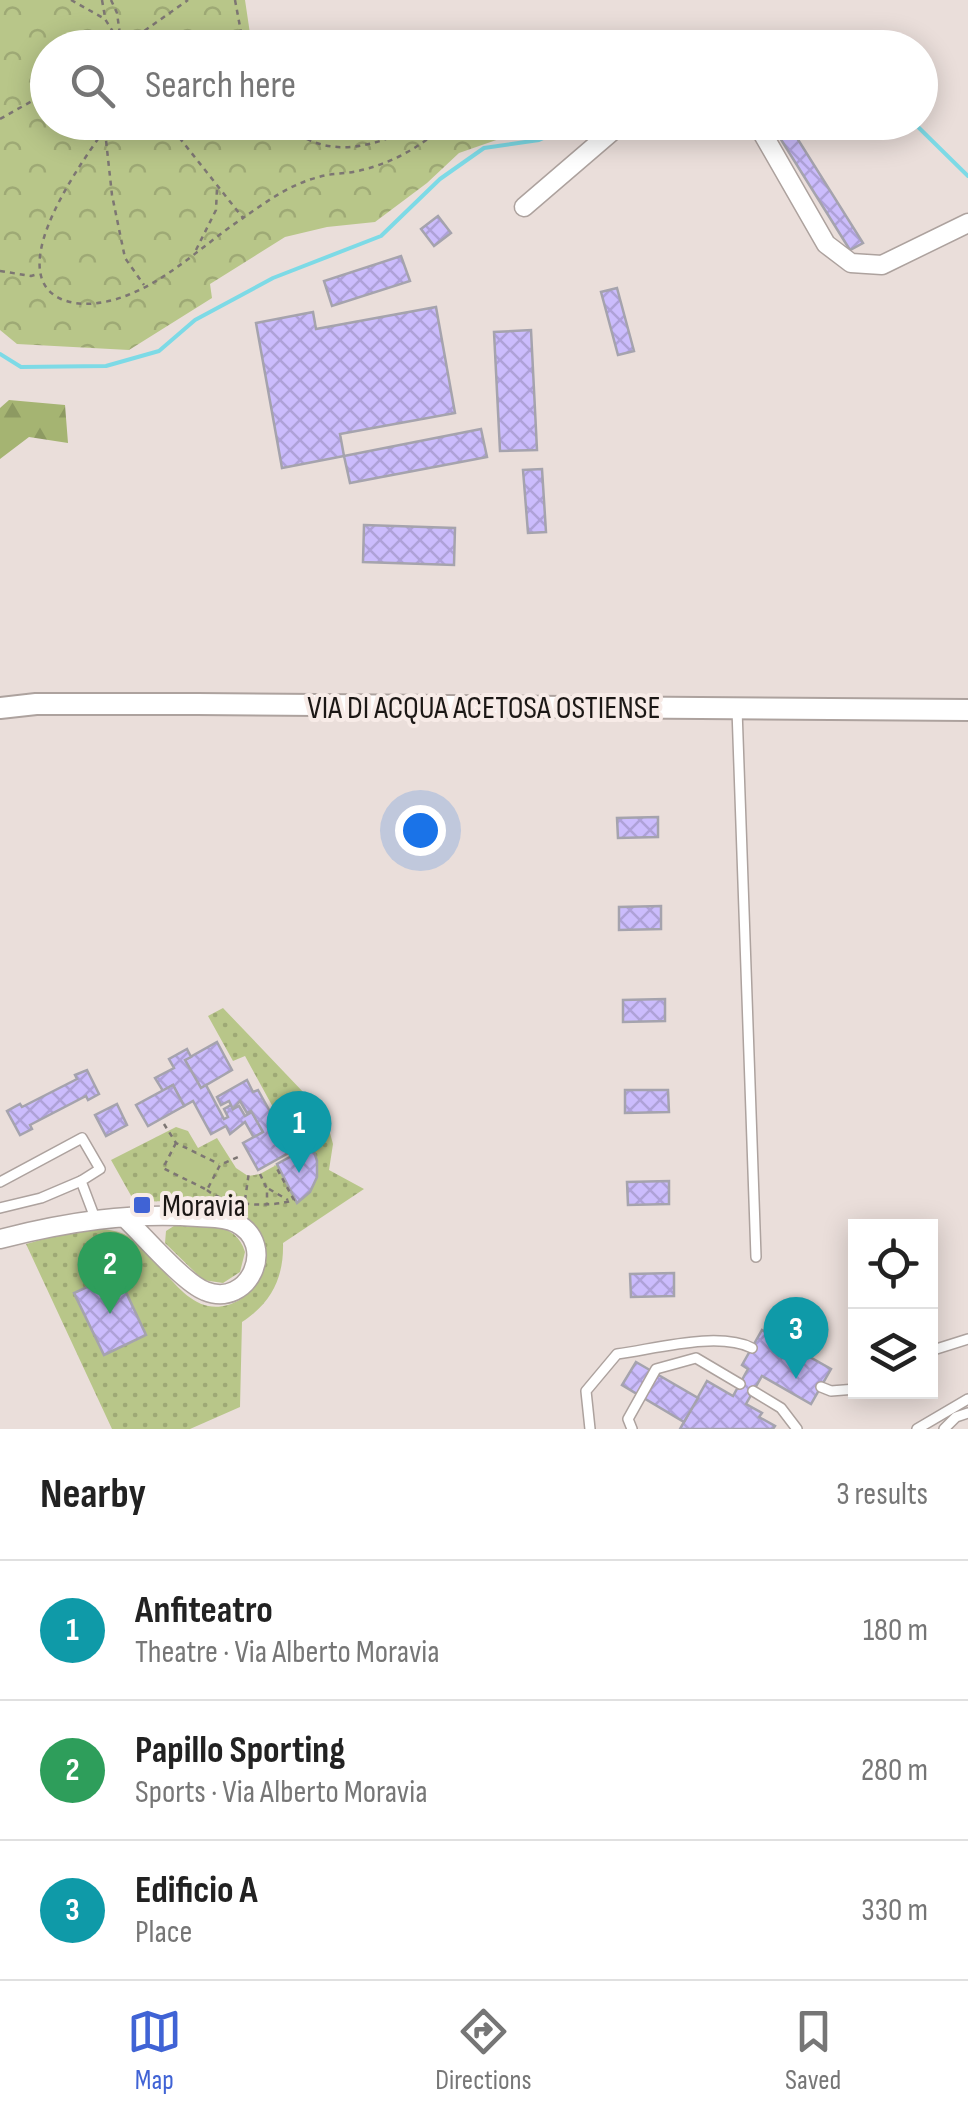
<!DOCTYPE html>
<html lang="en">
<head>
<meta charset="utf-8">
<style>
	:root { --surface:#fff; --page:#f2f2f2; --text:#222; --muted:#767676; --line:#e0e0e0; --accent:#4063d5 }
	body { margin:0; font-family:"Sofia Sans Condensed",sans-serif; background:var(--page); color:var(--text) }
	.controls { position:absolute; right:30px; bottom:30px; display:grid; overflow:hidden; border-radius:0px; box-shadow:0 5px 25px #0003 }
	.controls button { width:90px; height:90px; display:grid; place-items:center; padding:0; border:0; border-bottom:2px solid var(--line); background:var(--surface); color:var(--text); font:50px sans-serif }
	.you { position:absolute; left:420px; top:830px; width:35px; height:35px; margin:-25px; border:8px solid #fff; border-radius:50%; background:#1a73e8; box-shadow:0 0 0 15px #1a73e833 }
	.badge { display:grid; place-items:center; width:65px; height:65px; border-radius:50%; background:var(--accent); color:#fff; font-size:32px; font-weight:700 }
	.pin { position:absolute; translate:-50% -82px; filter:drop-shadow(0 2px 5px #0008) }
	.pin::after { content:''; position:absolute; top:52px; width:35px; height:30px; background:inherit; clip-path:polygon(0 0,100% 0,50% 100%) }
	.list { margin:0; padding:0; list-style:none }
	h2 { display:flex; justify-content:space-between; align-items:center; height:130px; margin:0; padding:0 40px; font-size:42px }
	h2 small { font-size:32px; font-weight:400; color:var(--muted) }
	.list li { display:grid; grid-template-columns:65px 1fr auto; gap:30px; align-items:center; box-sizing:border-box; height:140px; padding:0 40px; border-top:2px solid var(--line) }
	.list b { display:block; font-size:38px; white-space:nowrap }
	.list p { margin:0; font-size:32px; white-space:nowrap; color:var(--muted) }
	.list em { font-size:32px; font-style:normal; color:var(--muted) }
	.icon { flex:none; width:55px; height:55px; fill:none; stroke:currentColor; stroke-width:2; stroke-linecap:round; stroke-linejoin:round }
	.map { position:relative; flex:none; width:968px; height:1429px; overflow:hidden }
	.search { position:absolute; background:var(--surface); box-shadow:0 5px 25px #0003; left:30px; right:30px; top:30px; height:110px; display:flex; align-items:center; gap:25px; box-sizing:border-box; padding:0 35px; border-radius:55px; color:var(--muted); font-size:38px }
	.sheet { height:550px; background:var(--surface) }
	nav { display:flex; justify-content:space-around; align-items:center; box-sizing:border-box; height:140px; border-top:2px solid var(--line); background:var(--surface); font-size:28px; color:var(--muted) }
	nav a { display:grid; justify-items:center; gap:5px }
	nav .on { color:var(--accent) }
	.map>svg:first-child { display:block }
</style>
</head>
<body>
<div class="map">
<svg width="968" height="1429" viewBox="0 0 968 1429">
	<defs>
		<pattern id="grass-dots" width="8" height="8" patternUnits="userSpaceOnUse" patternTransform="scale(2.5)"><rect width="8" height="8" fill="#b8c689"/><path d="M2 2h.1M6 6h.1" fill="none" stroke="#9ea975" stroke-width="1.8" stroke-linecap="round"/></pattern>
		<pattern id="forest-firs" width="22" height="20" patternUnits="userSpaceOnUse" patternTransform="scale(2.5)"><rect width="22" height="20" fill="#a5b472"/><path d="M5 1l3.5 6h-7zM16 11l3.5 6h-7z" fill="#8d9a62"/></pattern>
		<pattern id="park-crowns" width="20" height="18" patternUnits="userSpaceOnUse" patternTransform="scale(2.5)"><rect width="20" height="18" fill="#b8c689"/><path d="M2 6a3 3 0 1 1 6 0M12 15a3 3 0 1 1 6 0" fill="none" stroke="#9ea975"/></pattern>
		<pattern id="building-cross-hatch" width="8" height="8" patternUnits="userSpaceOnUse" patternTransform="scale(2.5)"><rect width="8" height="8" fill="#cbbcfc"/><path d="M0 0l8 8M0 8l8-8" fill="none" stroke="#aea1d7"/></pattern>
	</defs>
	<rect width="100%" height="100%" fill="#eadeda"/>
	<g fill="url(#grass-dots)">
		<path d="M 223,1008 L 325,1115 L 333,1144 L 329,1170 L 364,1189 L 283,1243 C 284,1278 271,1303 242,1322 L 240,1407 L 190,1429 L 112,1429 L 26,1244 C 56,1236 94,1221 124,1234 C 162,1251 186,1332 241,1299 C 257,1289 265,1272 260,1254 C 258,1244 256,1233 251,1225 C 232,1196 165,1203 134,1201 L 111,1160 L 176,1127 L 188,1131 L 198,1148 L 217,1138 L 236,1168 L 248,1176 L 260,1174 L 298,1153 L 245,1056 L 233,1061 L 208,1016 Z"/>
		<path d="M 177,1224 C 204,1226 236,1221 245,1252 L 240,1272 L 223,1283 L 203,1280 L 165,1243 L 166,1231 Z"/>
	</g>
	<polygon fill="url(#forest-firs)" points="9,400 65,405 68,443 29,437 0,459 0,408"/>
	<polygon fill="url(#park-crowns)" points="0,0 245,0 252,47 48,48 48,122 292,123 303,131 341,140 385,134 409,123 545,123 459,153 427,183 375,222 327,227 285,237 210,284 212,298 129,350 17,344 0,330"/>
	<polygon fill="#b8c689" points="178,1145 218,1165 206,1188 166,1168"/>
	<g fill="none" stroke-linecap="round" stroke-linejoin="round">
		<g stroke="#7ddae6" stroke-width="4">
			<path d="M 685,48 C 721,33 755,34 791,48"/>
			<polyline points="913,122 968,176"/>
			<polyline points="0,354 21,367 106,366 159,351 195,320 273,278 381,236 440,179 484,148 539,140 579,122"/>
		</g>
	</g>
	<g fill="url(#building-cross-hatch)" stroke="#a5a3ad" stroke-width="2.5">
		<polygon points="770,122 787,122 863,243 850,250"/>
		<polygon points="438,216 451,233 434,246 421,229"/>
		<polygon points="401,256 410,281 332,306 324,281"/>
		<polygon points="617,288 634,351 618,355 601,292"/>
		<polygon points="436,307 455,413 340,434 344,456 282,468 256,323 313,312 316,329"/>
		<polygon points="531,330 537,450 500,451 494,332"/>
		<polygon points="481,429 487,457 350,483 344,456"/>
		<polygon points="542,469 546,532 528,533 523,470"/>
		<polygon points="364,525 455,528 454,565 363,562"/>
		<polygon points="658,817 658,837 618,838 617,818"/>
		<polygon points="661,906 661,929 619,930 619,907"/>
		<polygon points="665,999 665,1021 623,1022 623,1000"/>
		<polygon points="217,1042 232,1070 201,1088 185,1060"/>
		<polygon points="187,1049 191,1057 185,1060 201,1088 206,1085 224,1119 228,1117 224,1109 231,1105 233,1109 239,1106 245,1116 252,1112 263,1132 254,1138 245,1122 230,1134 226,1126 211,1134 193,1101 184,1106 173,1085 163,1091 155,1078 174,1068 169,1059"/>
		<polygon points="87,1070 99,1094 88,1100 86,1096 30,1125 32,1129 20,1135 7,1111 20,1104 22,1107 77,1079 75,1075"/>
		<polygon points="247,1080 253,1092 258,1090 292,1151 258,1170 243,1143 263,1132 251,1111 247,1113 240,1101 233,1109 229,1101 221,1105 217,1097"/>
		<polygon points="173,1085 184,1106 148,1126 136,1105"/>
		<polygon points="625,1090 668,1090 669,1112 625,1113"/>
		<polygon points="117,1104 127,1125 106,1136 95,1115"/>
		<polygon points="312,1145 317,1161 317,1177 310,1192 297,1203 277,1164"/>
		<polygon points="669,1181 669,1204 628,1205 627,1182"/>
		<polygon points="117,1273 146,1335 104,1355 74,1293"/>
		<polygon points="674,1273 674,1296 631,1297 630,1274"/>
		<polygon points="762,1330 831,1369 811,1404 762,1376 746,1404 762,1413 759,1417 775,1426 773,1429 680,1429 707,1381 733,1396 748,1369 742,1365"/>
		<polygon points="636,1362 698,1398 684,1422 622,1385"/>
	</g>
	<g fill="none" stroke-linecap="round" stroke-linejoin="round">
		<g stroke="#ada29e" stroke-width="12">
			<g id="service">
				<polyline points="737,709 756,1257"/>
				<polyline points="0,1182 82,1138 100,1169 81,1181 95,1218"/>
				<polyline points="0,1208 41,1198 81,1181"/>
				<polyline points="930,1351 968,1339"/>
				<polyline points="821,1387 831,1391 856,1389"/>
				<polyline points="753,1391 781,1408 797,1429"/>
				<path d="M 590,1429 L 586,1391 L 617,1354 C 655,1349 718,1331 752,1348"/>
				<polyline points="632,1429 628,1419 656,1369 696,1358 740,1384"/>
				<polyline points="917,1429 968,1399"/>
				<polyline points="944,1429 956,1417 968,1413"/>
			</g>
		</g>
		<g stroke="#ada29e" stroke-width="21">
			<g id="minor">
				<polyline points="756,122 826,244 851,263 882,265 968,223"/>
				<polyline points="524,207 623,122"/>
				<path d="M 0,1239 C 66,1222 130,1212 198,1217 C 211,1218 225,1217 236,1223 C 278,1244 249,1309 205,1291 C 184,1283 144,1236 126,1219"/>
			</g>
		</g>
		<g stroke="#ada29e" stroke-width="24">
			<polyline id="tertiary" points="0,708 36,704 197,704 968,710"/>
		</g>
		<g stroke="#7d7673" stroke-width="2.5" stroke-dasharray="5 5" stroke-linecap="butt">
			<polyline points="71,0 105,19 122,46"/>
			<polyline points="102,0 105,17"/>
			<polyline points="111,0 117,13 121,42"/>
			<polyline points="235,0 244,48"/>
			<polyline points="120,48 188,0"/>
			<polyline points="0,119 48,92"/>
			<path d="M 110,122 C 86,156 0,271 61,299 C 82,308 108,303 128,295 C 171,278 204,244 243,218"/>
			<path d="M 167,122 L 243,218 C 266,202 290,184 319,177 C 331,173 345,174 358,171 C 390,164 424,146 447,122"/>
			<path d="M 282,122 C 328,164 376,146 426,122"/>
			<polyline points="105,131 112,195 125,258 144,285"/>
			<polyline points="196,250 216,210 217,188"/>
			<polyline points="0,271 31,276 38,274"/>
			<polyline points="164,1124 176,1143 219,1164"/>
			<polyline points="176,1143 163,1168 207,1190 220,1165 238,1157"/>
			<polyline points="260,1174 267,1189 267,1204"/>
			<polyline points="269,1189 288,1200"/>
			<path d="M 207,1190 C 227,1206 270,1208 294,1200 L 275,1165"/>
			<polyline points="245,1200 249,1172"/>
		</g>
		<use href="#service" stroke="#fff" stroke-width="9"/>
		<use href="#minor" stroke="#fff" stroke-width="18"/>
		<use href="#tertiary" stroke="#fff" stroke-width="20"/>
	</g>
	<rect fill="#4063d5" stroke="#f7ebe7" stroke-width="4" x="132" y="1195" width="20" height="20" rx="5"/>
	<g text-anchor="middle" stroke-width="8" stroke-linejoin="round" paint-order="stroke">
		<g font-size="32" fill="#1b1715" stroke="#f7ebe7">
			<text x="484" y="718">VIA DI ACQUA ACETOSA OSTIENSE</text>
		</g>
		<g font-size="32" fill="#1b1715" stroke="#f7ebe7" text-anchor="start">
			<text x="162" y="1216">Moravia</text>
		</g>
	</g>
</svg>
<div class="controls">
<button><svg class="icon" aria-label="locate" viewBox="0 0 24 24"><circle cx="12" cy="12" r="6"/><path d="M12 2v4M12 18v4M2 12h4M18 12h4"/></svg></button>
<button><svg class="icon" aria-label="layers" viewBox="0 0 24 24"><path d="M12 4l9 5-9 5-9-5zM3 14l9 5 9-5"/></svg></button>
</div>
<div class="you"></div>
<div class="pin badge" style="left:299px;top:1173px;background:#0f9aa8">1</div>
<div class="pin badge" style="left:110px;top:1314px;background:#2e9e5b">2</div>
<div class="pin badge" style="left:796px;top:1379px;background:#0f9aa8">3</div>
<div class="search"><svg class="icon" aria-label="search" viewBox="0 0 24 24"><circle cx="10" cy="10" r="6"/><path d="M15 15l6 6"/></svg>Search here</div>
</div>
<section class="sheet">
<h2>Nearby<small>3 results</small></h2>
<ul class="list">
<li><span class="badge" style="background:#0f9aa8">1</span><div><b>Anfiteatro</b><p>Theatre · Via Alberto Moravia</p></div><em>180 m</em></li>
<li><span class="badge" style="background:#2e9e5b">2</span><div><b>Papillo Sporting</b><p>Sports · Via Alberto Moravia</p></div><em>280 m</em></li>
<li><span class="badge" style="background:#0f9aa8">3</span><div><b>Edificio A</b><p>Place</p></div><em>330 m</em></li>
</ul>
</section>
<nav>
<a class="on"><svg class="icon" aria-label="map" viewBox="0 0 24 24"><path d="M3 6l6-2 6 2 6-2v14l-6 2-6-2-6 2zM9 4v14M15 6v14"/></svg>Map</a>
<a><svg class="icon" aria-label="directions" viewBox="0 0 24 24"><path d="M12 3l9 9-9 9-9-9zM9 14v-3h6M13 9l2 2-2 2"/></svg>Directions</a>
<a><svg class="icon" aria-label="saved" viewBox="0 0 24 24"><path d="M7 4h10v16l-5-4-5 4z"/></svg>Saved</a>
</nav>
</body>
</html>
